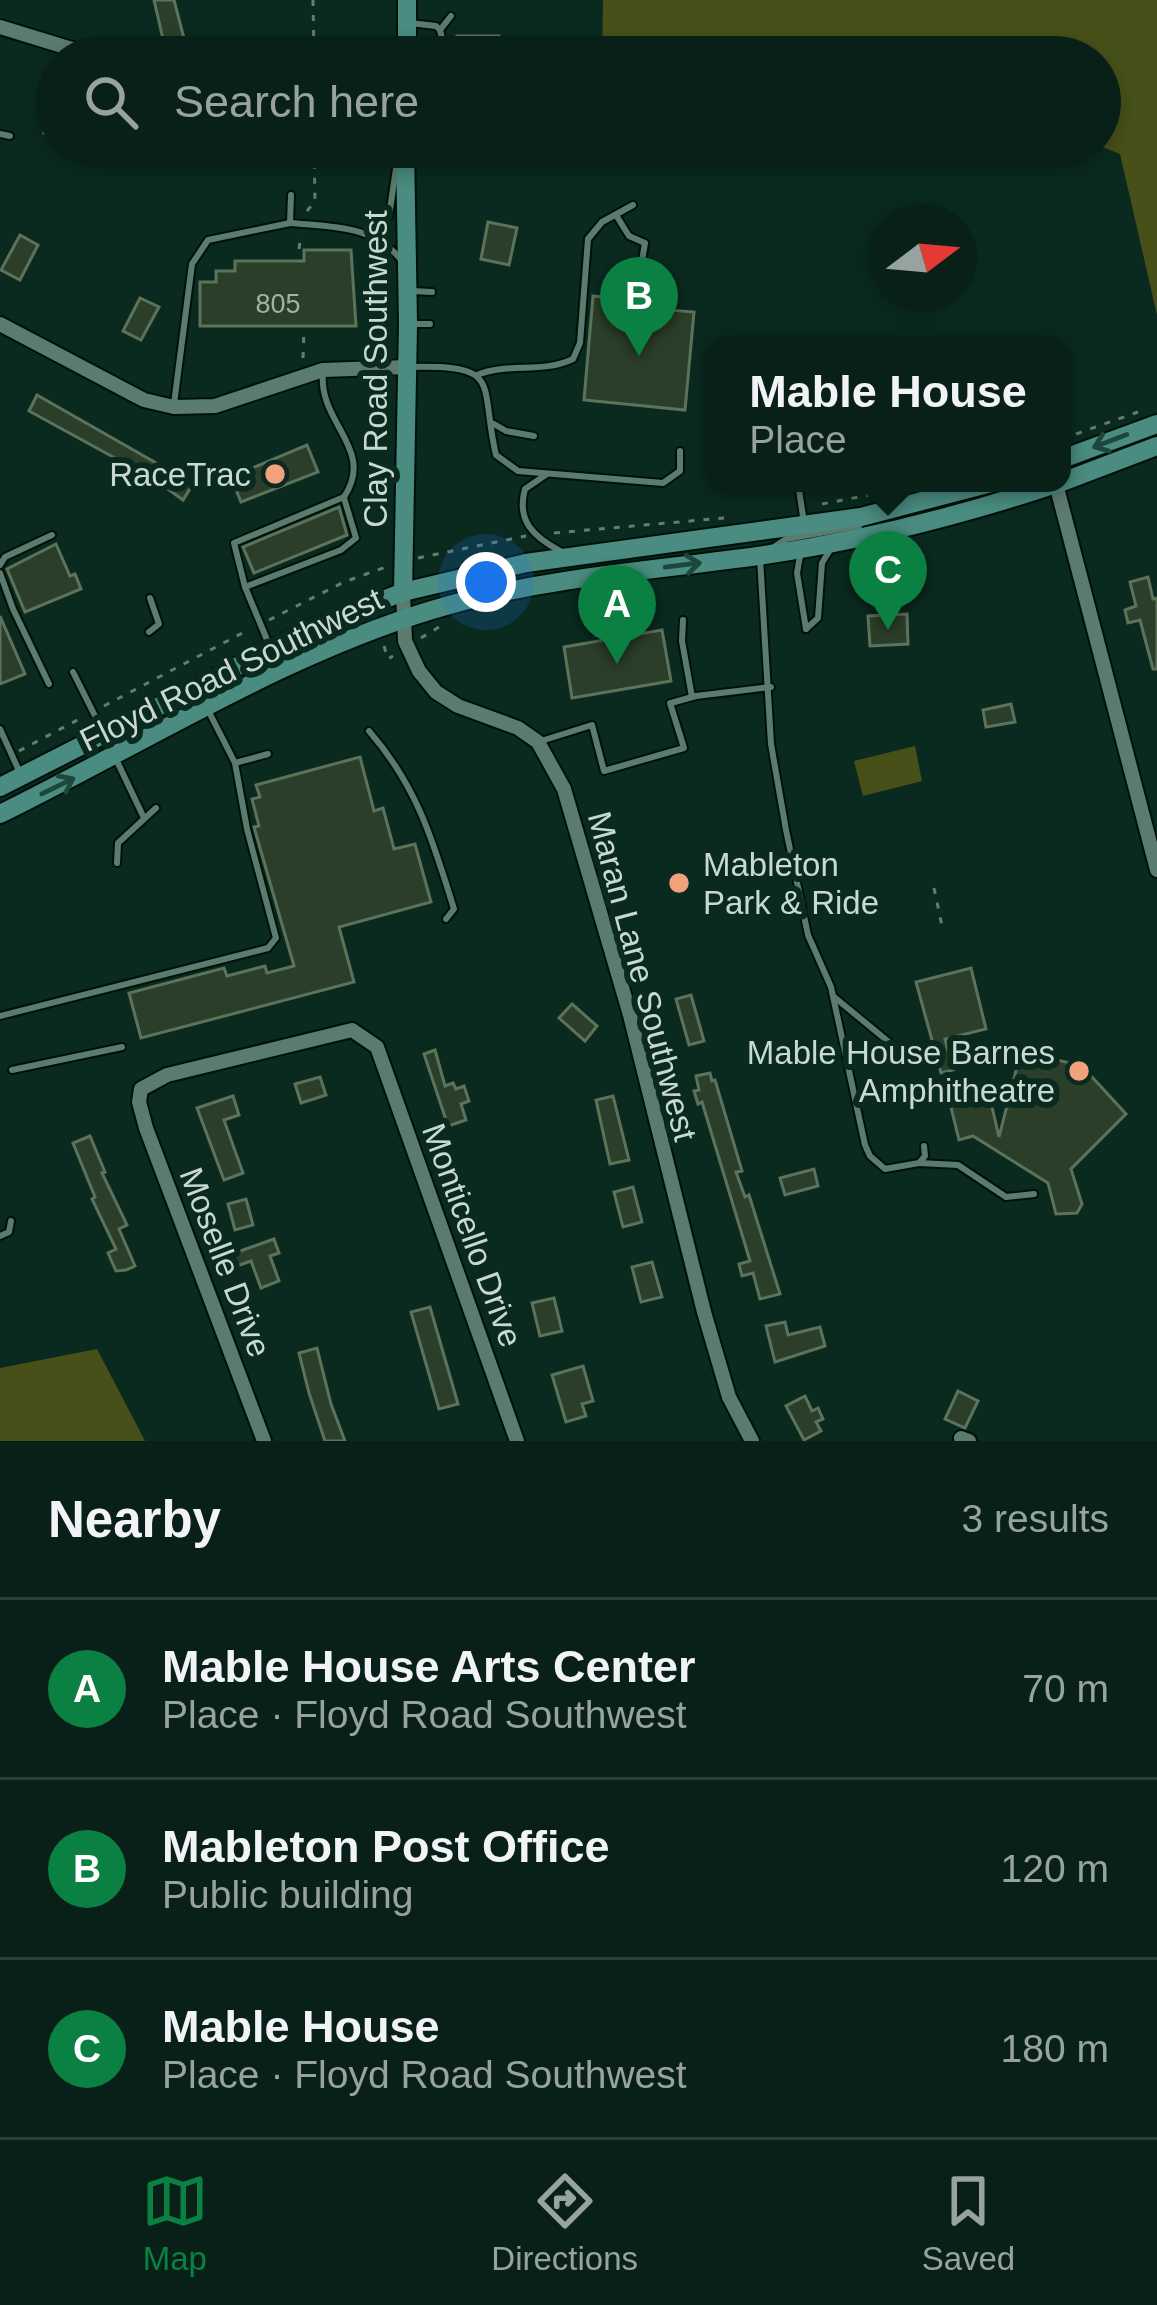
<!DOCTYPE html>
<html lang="en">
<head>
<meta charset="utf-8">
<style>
	:root { --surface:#082017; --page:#112820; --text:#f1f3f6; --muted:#98a3a1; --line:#293e36; --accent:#0b8043 }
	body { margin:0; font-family:Arial,sans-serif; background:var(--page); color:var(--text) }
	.compass { position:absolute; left:869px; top:204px; width:108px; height:108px; border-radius:50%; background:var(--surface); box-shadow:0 6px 18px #0003; rotate:74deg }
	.you { position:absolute; left:486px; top:582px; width:42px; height:42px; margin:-30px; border:9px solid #fff; border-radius:50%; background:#1a73e8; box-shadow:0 0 0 18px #1a73e833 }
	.badge { display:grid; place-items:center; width:78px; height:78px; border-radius:50%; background:var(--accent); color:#fff; font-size:39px; font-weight:700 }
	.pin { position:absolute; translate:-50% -99px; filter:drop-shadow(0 3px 6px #0008) }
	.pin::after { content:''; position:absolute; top:63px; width:42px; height:36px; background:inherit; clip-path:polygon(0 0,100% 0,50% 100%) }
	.popup { position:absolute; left:705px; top:336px; width:366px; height:156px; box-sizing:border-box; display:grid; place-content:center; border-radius:24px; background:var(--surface); filter:drop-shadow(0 3px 9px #0005); font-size:39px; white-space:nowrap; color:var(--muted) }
	.popup b { font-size:45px; color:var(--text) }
	.popup::after { content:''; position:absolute; left:50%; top:100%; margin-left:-24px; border:24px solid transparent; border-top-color:var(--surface) }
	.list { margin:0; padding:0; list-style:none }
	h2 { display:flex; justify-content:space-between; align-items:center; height:156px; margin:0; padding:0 48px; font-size:51px }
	h2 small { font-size:39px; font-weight:400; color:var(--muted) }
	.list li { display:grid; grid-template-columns:78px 1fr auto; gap:36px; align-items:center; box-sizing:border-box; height:180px; padding:0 48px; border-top:3px solid var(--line) }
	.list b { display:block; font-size:45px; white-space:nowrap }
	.list p { margin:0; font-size:39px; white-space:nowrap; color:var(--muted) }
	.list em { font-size:39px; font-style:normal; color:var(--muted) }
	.icon { flex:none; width:66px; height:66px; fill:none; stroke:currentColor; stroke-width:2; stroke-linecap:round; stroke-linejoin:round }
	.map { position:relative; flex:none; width:1157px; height:1441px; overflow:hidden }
	.search { position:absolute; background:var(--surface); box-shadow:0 6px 18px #0003; left:36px; right:36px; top:36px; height:132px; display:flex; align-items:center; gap:30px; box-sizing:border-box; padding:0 42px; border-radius:66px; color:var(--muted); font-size:45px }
	.sheet { height:696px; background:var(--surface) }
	nav { display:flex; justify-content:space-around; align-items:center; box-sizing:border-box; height:168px; border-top:3px solid var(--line); background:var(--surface); font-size:33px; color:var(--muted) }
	nav a { display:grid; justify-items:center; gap:6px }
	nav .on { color:var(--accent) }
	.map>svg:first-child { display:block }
</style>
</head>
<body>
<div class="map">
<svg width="1157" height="1441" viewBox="0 0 1157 1441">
	<rect width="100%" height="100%" fill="#0a2a1f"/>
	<g fill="#465018">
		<polygon points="603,0 1157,0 1157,315 1120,154 1100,146 1100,57 602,57"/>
		<polygon points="915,746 922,781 863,796 854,761"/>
		<polygon points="97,1349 145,1441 0,1441 0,1368"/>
	</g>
	<g fill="#2b3e29" stroke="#5d725b" stroke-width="3">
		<polygon points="154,0 174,0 186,46 166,52"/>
		<polygon points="457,36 499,36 498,57 457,57"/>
		<polygon points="48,84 57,84 57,133 44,133"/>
		<polygon points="488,222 517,228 509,265 481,259"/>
		<polygon points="20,235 38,245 20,280 1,270"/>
		<polygon points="304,250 351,250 356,326 200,326 200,282 216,282 216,271 235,271 235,261 304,261"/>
		<polygon points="593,296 635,300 634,307 694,312 685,410 584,400"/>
		<polygon points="140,298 159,307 141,340 123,331"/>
		<polygon points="37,395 193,484 183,500 157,481 29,411"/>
		<polygon points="307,445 318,472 241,502 231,477"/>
		<polygon points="339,507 347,535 254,573 243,547"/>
		<polygon points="56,544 70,576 75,574 81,589 25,612 7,569"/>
		<polygon points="1148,577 1153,599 1157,598 1157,669 1153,669 1140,620 1128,623 1125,610 1136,606 1130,582"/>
		<polygon points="907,614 908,644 870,646 868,616"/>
		<polygon points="0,616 25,674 0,684"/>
		<polygon points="662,630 671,681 572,698 564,647"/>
		<polygon points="1011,704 1015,722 986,727 983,710"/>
		<polygon points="360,757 374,811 383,808 394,849 415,844 431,902 339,927 354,982 141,1038 129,993 224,968 227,976 265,966 267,973 294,966 254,827 259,826 252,799 260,797 256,785"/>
		<polygon points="971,968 986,1029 945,1039 953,1070 941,1073 916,982"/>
		<polygon points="691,995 704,1041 689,1045 676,999"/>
		<polygon points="572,1004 597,1026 585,1041 559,1018"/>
		<polygon points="435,1050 445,1086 453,1083 456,1089 464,1086 469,1101 461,1104 466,1120 448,1126 424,1054"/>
		<polygon points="1021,1051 1082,1066 1126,1114 1071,1169 1082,1204 1077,1213 1056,1214 1048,1183 973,1136 959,1140 950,1103 989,1094 999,1137"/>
		<polygon points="710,1073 712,1081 715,1080 742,1171 736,1172 745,1197 749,1195 780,1294 760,1299 753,1273 742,1276 739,1264 750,1261 702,1102 698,1104 694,1091 699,1090 696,1076"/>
		<polygon points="320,1077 326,1095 301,1103 295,1084"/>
		<polygon points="233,1096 239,1115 224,1120 243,1173 224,1180 197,1108"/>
		<polygon points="613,1096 629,1160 610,1164 596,1100"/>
		<polygon points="90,1136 105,1172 102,1173 127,1225 119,1229 135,1266 126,1270 116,1271 108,1253 116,1249 92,1199 95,1197 73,1143"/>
		<polygon points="814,1169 818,1186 785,1195 780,1178"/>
		<polygon points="633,1187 642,1222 623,1227 614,1192"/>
		<polygon points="246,1199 253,1225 235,1230 228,1204"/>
		<polygon points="274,1239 279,1253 270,1256 279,1281 261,1288 251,1261 237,1266 232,1254"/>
		<polygon points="652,1262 662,1297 641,1302 632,1267"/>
		<polygon points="554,1298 562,1331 540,1336 532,1303"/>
		<polygon points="430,1307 458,1404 439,1409 411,1312"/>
		<polygon points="785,1322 788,1335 820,1327 825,1346 775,1362 766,1326"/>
		<polygon points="317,1348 331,1404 345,1441 325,1441 309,1393 299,1353"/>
		<polygon points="583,1366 593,1401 582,1404 586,1416 566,1422 552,1375"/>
		<polygon points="958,1391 978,1401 965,1428 945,1419"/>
		<polygon points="805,1396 812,1411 818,1408 823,1419 816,1422 821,1431 804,1440 786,1406"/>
	</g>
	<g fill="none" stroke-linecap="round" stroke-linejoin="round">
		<g stroke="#001109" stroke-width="10">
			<g id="lane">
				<polyline points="410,23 436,26 440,30"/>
				<polyline points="440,30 451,16"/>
				<polyline points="440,30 444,47"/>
				<polyline points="0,134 10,136"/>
				<path d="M 291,195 L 290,223 C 333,227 374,225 402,261"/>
				<polyline points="616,215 629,236 645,243 641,267 643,284"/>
				<polyline points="369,232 389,216 397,162"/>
				<polyline points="412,291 432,292"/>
				<polyline points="411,324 430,324"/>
				<path d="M 411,367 C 504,365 479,382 496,455 L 518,471 L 663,483 L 680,471 L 680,451"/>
				<path d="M 477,375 C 508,362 542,374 573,359 L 580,343 L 588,239 L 602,222 L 633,205"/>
				<polyline points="174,404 192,264 208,240 290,223"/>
				<polyline points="494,424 506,431 534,436"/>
				<path d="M 547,474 L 525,489 C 516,521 534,537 560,551"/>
				<polyline points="798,483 804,523"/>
				<polyline points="774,547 786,539 859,526"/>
				<polyline points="800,556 797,573 806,629"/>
				<polyline points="760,558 771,744 786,830 808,935 831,987 865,1145 870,1156 885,1169 919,1163 925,1156 924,1146"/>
				<polyline points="0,565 5,557 52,535"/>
				<polyline points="0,573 13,609 49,684"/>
				<polyline points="245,587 341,550 356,538 344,498"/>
				<polyline points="683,620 682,641 692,697"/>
				<polyline points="806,629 818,618 822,563 830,550"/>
				<polyline points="149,632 159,624 150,598"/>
				<path d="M 270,647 L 245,587 L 234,543 L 344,497 C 376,449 318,423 323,373"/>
				<polyline points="73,672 102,730"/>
				<polyline points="671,703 696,696 771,687"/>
				<polyline points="209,712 235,763 268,754"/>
				<polyline points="0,729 20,773"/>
				<path d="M 369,731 C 417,786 433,841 454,909 L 446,919"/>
				<polyline points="541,741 592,725 604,771 684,748 670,703"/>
				<polyline points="115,757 144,818"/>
				<polyline points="117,863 118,843 156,808"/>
				<polyline points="833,996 890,1043 901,1058"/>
				<polyline points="0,1016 268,948 276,938 247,829 235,763"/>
				<polyline points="12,1070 122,1047"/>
				<polyline points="919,1163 958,1165 1006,1197 1034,1194"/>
				<polyline points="0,1236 9,1232 11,1221"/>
			</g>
		</g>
		<g stroke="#001109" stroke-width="18">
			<g id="street">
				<polyline points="0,27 98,57"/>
				<polyline points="0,324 144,400 174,407 215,406 323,370 407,367"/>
				<polyline points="1056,484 1157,870"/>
				<polyline points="403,592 405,641 419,671 436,692 458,706 518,728 538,742 564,789 630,1015 704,1312 729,1397 752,1441"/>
				<polyline points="961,1438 969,1441"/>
				<polyline points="264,1441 146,1128 139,1102 141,1089 167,1075 352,1030 377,1047 517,1441"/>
			</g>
		</g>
		<g stroke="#001109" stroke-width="22">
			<g id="secondary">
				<polyline points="407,57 407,0"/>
				<polyline points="1062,459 1157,424"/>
				<polyline points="1062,482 1157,446"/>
				<polyline points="403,592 408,324 405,147"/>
				<polyline points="0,787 311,629 403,592 526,563 861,517 991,483"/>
				<path d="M 0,814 C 145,743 297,646 453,604 C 553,577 656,570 758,556 C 861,541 960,516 1059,483"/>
			</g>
		</g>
		<g stroke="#647d74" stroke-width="3" stroke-dasharray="6 9" stroke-linecap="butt">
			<polyline points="313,0 314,57"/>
			<polyline points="307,211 315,201 314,147"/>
			<polyline points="299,249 301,234"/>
			<polyline points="303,358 304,330"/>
			<polyline points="1062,439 1138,412"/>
			<polyline points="822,504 895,490"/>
			<polyline points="554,533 724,518"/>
			<polyline points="418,558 526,536"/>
			<polyline points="269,620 344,582 386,567"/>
			<polyline points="421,638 439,627"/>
			<polyline points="384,646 388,659 393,656"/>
			<polyline points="104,706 250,629"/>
			<polyline points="19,751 85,716"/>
			<polyline points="934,888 942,926"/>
		</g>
		<use href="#lane" stroke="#5b7b6e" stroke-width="6"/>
		<use href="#street" stroke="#5b7b6e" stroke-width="14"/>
		<use href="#secondary" stroke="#4a8c81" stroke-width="18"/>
	</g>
	<defs><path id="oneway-shaft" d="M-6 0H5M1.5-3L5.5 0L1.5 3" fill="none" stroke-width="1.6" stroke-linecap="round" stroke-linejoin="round" transform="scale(3)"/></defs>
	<g stroke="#1d473c">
		<use href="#oneway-shaft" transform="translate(1110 441) rotate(159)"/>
		<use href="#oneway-shaft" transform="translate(683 565) rotate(-7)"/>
		<use href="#oneway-shaft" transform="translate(58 786) rotate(-26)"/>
	</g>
	<g fill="#f1a17c" stroke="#0a2a1f" stroke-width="4.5">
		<circle cx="275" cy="474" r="12"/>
		<circle cx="679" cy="883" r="12"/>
		<circle cx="1079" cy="1071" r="12"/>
	</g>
	<g text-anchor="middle" stroke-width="12" stroke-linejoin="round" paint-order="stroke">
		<g font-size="27" fill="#a1b2a7">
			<text x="278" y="313">805</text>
		</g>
		<g font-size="33" fill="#c8d9d1" stroke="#0a2a1f">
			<text transform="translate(375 369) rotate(-90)" y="12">Clay Road Southwest</text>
			<text transform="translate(231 669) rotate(-26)" y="12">Floyd Road Southwest</text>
			<text transform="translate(643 976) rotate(75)" y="12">Maran Lane Southwest</text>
			<text transform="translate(473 1235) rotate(70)" y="12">Monticello Drive</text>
			<text transform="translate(226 1262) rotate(69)" y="12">Moselle Drive</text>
		</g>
		<g font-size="33" fill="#c8d9d1" stroke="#0a2a1f" text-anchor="end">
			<text x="251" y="486">RaceTrac</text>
			<text x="703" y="876" text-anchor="start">Mableton<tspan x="703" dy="38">Park &amp; Ride</tspan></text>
			<text x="1055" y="1064">Mable House Barnes<tspan x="1055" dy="38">Amphitheatre</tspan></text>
		</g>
	</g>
</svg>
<svg class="compass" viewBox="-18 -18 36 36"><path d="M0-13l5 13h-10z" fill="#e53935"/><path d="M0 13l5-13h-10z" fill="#98a3a1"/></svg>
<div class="you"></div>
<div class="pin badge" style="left:617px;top:664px">A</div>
<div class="pin badge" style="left:639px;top:356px">B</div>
<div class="pin badge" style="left:888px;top:630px">C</div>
<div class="popup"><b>Mable House</b>Place</div>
<div class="search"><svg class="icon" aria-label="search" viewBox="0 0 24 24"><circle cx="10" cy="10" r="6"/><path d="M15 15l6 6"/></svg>Search here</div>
</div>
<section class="sheet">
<h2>Nearby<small>3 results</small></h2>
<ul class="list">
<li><span class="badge">A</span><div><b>Mable House Arts Center</b><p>Place · Floyd Road Southwest</p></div><em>70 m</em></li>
<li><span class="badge">B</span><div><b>Mableton Post Office</b><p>Public building</p></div><em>120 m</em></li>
<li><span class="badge">C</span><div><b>Mable House</b><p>Place · Floyd Road Southwest</p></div><em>180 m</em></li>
</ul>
</section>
<nav>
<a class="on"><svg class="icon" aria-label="map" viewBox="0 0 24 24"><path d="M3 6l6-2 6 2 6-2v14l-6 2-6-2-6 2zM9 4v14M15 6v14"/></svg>Map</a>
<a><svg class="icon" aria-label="directions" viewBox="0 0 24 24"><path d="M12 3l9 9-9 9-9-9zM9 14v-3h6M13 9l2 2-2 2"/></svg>Directions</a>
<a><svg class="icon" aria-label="saved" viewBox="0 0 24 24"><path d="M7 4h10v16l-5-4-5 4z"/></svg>Saved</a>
</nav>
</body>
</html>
